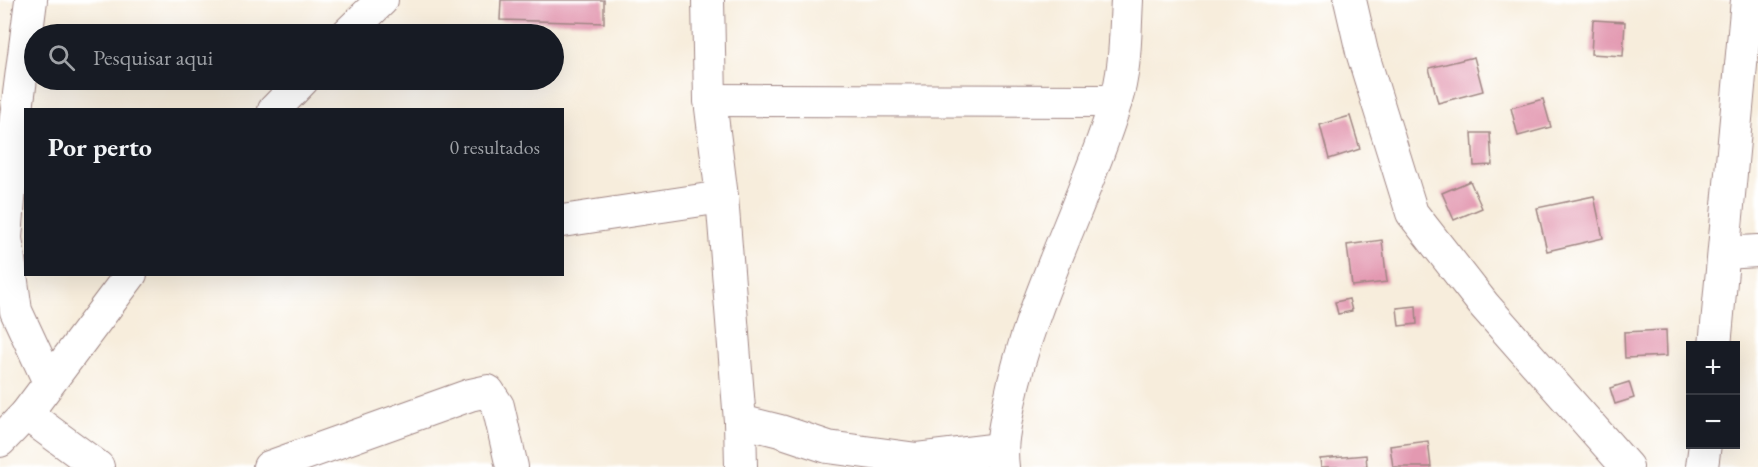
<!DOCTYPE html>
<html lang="pt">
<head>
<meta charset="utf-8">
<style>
	:root { --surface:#171b24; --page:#242831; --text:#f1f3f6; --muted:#9ea1a6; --line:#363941 }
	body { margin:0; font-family:"EB Garamond",serif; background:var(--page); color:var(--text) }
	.controls { position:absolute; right:18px; bottom:18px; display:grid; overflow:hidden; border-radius:0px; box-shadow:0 6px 24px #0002 }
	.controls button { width:54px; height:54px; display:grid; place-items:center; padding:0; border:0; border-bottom:2px solid var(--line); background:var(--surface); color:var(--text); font:30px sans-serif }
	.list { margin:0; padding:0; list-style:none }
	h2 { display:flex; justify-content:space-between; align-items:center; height:78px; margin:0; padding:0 24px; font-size:26px }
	h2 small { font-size:20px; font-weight:400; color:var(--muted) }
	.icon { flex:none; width:33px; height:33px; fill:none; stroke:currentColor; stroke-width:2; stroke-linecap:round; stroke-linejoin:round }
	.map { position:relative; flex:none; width:1758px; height:467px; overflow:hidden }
	.search { position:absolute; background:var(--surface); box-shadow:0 6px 24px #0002; left:24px; top:24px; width:540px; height:66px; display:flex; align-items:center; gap:15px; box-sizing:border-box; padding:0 21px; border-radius:33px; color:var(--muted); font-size:22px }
	.panel { position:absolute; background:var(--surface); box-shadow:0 6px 24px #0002; left:24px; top:108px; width:540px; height:168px; border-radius:0px }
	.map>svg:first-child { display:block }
</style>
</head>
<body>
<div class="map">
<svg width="1758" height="467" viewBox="0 0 1758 467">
	<rect width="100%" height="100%" fill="#fff"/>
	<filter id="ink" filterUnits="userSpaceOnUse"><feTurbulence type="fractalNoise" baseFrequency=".0167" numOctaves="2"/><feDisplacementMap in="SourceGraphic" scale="12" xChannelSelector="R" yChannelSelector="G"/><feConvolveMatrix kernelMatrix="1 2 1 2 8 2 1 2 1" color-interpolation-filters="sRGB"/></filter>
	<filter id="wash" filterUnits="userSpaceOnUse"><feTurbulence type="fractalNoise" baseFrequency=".008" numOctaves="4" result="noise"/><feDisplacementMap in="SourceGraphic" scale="24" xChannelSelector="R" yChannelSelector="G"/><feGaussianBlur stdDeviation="1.35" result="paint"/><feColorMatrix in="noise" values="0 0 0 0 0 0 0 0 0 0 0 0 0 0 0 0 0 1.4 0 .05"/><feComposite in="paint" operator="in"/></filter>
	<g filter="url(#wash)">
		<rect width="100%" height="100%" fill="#f7eddc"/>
		<g id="blocks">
			<g fill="#e399b1">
				<polygon points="501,0 604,0 604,23 500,20"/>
				<polygon points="1593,20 1625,22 1623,56 1591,54"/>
				<polygon points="1474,57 1483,91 1438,103 1429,68"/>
				<polygon points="1543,99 1551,127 1518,136 1511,108"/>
				<polygon points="1350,116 1360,149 1329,159 1320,125"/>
				<polygon points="1472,133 1490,133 1492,165 1474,166"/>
				<polygon points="1470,181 1482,208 1454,220 1442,193"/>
				<polygon points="1594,196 1603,238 1547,251 1537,208"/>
				<polygon points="1382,240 1387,282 1352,286 1347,245"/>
				<polygon points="1349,299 1352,311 1338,314 1335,302"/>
				<polygon points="1416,306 1417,324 1399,326 1397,308"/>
				<polygon points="1666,330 1667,356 1625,358 1624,332"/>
				<polygon points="1629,382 1634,398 1615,404 1610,388"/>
				<polygon points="1428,441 1431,467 1393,467 1390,446"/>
				<polygon points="1366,455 1367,467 1321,467 1320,459"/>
			</g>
		</g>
	</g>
	<g filter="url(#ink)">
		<use href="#blocks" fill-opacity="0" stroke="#a08684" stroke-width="1.5"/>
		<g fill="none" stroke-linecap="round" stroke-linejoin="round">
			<g stroke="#a08684" stroke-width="34">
				<g id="minor">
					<polyline points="31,0 15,125 6,238 16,311 49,382"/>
					<polyline points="708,0 710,100 722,197 740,421 741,467"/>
					<polyline points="1350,0 1362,52 1412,213 1484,305 1627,467"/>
					<polyline points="347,34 382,0"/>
					<polyline points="710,100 1116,101"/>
					<polyline points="274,110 303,80"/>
					<polyline points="562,221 722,197"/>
					<polyline points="1724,253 1758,251"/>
					<polyline points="1715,346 1747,0"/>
					<polyline points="26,414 98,467"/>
					<polyline points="740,421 780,431 828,447 917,459 1000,449"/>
					<polyline points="0,441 26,414 131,274"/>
					<polyline points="269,467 470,395 488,391 498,406 512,467"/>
					<path d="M 1003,467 C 1000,444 1005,427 1009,404 C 1030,300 1084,205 1115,104 C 1126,70 1125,35 1127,0"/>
					<polyline points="1702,467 1705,444"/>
				</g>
			</g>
			<use href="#minor" stroke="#fff" stroke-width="32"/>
		</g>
	</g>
</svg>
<div class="controls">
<button>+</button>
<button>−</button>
</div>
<div class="search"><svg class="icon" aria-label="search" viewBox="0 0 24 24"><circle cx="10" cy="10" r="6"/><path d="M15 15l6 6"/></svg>Pesquisar aqui</div>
<section class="panel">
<h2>Por perto<small>0 resultados</small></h2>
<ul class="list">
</ul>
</section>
</div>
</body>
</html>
